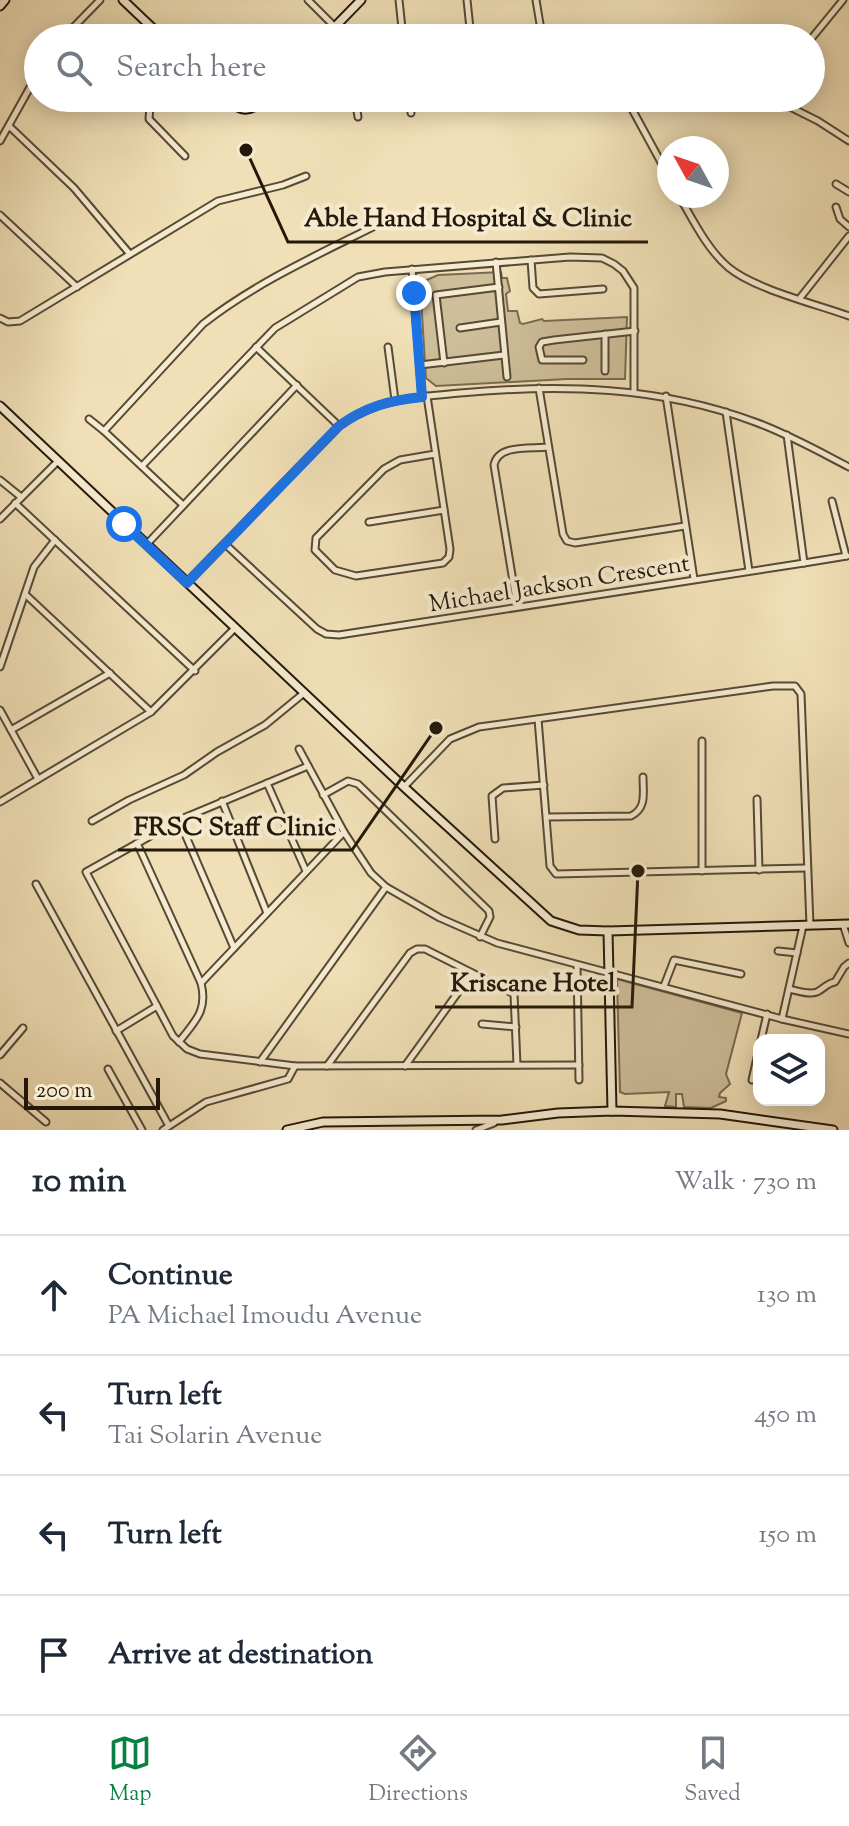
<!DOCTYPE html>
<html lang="en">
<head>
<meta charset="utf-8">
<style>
	:root { --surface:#fff; --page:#f2f2f3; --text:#1f2937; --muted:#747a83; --line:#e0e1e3; --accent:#0b8043 }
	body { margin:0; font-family:"Sorts Mill Goudy",serif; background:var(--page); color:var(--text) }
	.controls { position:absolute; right:24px; bottom:24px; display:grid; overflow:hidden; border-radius:16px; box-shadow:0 4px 20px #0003 }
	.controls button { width:72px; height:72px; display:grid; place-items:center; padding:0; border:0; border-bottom:2px solid var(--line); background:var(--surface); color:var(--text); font:40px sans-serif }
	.compass { position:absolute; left:657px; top:136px; width:72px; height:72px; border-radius:50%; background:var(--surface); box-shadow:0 4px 20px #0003; rotate:310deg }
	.scale { position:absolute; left:24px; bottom:20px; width:136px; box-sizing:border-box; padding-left:8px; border:4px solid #231809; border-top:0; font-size:22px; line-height:28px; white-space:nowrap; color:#231809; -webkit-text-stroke:6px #f6ebd0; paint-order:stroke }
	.stop { position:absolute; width:24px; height:24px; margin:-18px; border:6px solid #1a73e8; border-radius:50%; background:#fff }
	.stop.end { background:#1a73e8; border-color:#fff; box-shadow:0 2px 8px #0008 }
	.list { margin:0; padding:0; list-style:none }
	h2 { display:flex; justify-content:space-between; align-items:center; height:104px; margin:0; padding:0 32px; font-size:34px }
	h2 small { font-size:26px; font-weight:400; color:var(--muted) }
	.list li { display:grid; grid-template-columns:52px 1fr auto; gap:24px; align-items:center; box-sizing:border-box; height:120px; padding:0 32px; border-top:2px solid var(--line) }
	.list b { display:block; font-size:30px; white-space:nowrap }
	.list p { margin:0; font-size:26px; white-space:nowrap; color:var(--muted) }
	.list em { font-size:26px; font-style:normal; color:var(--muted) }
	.icon { flex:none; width:44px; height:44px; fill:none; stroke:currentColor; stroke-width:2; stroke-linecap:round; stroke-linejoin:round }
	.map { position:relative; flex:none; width:849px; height:1130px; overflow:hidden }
	.search { position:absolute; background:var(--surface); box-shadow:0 4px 20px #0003; left:24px; right:24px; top:24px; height:88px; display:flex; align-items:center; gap:20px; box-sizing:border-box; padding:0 28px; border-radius:44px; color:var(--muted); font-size:30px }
	.sheet { height:584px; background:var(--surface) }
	nav { display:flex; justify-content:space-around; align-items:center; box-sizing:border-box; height:112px; border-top:2px solid var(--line); background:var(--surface); font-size:22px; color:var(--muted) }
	nav a { display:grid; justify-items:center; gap:4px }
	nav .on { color:var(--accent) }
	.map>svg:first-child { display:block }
</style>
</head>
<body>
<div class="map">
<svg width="849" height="1130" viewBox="0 0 849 1130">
	<rect width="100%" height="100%" fill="#f1e0b7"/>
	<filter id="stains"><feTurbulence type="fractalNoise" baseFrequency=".0025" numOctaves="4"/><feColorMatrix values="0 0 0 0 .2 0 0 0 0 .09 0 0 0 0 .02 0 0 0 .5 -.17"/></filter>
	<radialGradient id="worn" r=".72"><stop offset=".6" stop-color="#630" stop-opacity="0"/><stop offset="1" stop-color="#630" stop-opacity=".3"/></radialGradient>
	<g fill="#cebe99" stroke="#786b51" stroke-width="2">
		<polygon points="501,272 502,278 507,278 510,291 506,294 508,311 517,311 520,323 523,324 542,319 544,321 627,317 625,379 567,379 436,386 426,378 420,283 438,275"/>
		<polygon points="617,979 742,1013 726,1074 730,1084 720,1093 719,1097 726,1098 726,1101 711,1108 684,1107 682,1094 676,1094 676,1107 665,1106 669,1092 625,1094 620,1092"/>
	</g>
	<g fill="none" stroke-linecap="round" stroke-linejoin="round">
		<g stroke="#564a34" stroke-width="9">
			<g id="street">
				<polyline points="308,0 335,27"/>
				<polyline points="399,0 403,38"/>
				<polyline points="467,0 471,38"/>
				<polyline points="536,0 540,24"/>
				<polyline points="63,38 100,0"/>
				<polyline points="144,38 153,29"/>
				<polyline points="811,39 843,0"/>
				<polyline points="158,98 150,106 149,119 185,156"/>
				<polyline points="355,98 358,117"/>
				<polyline points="409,98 411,113"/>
				<polyline points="626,98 669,177"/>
				<polyline points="776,100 818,121 849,141"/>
				<polyline points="9,126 74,188 129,253"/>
				<polyline points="0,141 38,73"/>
				<polyline points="836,184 849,192"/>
				<path d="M 679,196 C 693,220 707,249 728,267 C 754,289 816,304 849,316"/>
				<polyline points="836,207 840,219 849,227"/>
				<polyline points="0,215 77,287"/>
				<polyline points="531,260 533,288 539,294 603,289"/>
				<polyline points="496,262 507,377"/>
				<polyline points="412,269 422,397"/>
				<polyline points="800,298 849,236"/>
				<polyline points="0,318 8,322 20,321 218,201 283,185 306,176"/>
				<polyline points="460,328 501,322"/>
				<polyline points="256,347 339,426"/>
				<polyline points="388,347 395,400"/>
				<polyline points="583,360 542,360 539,347 542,342 554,340 635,331"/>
				<polyline points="444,363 436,295 499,287"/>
				<polyline points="420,365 504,355"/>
				<polyline points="605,371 605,334"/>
				<polyline points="539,388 563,534 567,541 575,543 685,526"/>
				<polyline points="427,396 450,549 449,557 443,563 356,576 335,570 315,550 316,538 384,469 400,460 435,454"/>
				<polyline points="666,396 694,579"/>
				<polyline points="726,412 749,571"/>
				<polyline points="89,419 104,431"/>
				<polyline points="142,466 275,328 358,277 385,272 570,257 602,258 614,264 623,271 634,288 634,391"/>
				<polyline points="0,480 21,497"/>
				<polyline points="832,501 846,556"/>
				<polyline points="15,503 195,671"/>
				<path d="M 183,505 L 104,431 L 203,324 C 254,284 315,256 373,227"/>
				<polyline points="0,519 58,461"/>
				<polyline points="369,522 444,510"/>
				<polyline points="147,544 297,385"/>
				<polyline points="225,544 317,629 326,634 339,635 804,563 787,435"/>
				<polyline points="804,563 847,556"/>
				<path d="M 187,582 L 339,426 C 376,399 416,397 460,393 C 561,384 659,386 755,422 C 788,434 818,451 849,467"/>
				<polyline points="25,594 151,712"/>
				<path d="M 517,606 L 494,465 C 498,444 530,449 548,447"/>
				<polyline points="0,667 34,567 55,540"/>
				<polyline points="0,710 38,779"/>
				<polyline points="538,719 550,866 556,874 806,868"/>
				<polyline points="11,730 110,673"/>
				<polyline points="702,741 702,871"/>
				<polyline points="299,749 344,832 371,873 386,887 440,918 497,943 782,1019 849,1034"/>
				<polyline points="308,766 179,820 86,872 173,1036 187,1049 200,1054 295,1066 579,1065"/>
				<polyline points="267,783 306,871"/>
				<polyline points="404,787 450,739 479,727 773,686 795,686 801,694 810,925"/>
				<polyline points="323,795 348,781 358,784 489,911 490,917 480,937"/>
				<polyline points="757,799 759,870"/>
				<polyline points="222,801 267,913"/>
				<polyline points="0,802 151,712 235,628"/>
				<path d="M 547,817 L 631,816 C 647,808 643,793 643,777"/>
				<polyline points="179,820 234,948"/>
				<polyline points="92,821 129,800 184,775 217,752 265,725 304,693"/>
				<polyline points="495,839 492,796 503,788 544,785"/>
				<polyline points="137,843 201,983"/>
				<polyline points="36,884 169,1126"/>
				<polyline points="843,924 849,943"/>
				<polyline points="778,951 797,953"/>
				<polyline points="577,965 579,1080"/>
				<polyline points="664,986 674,960 741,974"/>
				<path d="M 789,989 C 797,991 809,995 817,992 C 825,988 827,983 835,982 L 844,967 L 849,963"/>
				<polyline points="782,1019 803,926"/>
				<polyline points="482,1024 516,1027"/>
				<polyline points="116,1031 157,1006"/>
				<polyline points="761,1040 767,1014"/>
				<path d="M 179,1042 C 195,1021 208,1011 201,983 L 344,832"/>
				<polyline points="0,1055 23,1028"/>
				<polyline points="260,1062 386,887"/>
				<polyline points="327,1066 410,953 417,949 425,949 514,994 517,1065"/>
				<polyline points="405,1066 472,973"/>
				<polyline points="108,1069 142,1130"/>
				<polyline points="752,1080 759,1049"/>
				<polyline points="0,1083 46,1122"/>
				<polyline points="163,1130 206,1102 288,1079 295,1066"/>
				<polyline points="476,1130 494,1123"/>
			</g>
		</g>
		<g stroke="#231809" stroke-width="11">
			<g id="secondary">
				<polyline points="123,0 163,38"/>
				<polyline points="0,6 5,0"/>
				<polyline points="324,38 361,0"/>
				<path d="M 224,98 C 241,112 249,114 266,98"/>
				<polyline points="0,406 404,787 551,921 579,930 608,931 849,924"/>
				<polyline points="608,931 612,1111"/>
				<polyline points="287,1130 323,1122 502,1120 558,1113 612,1111 720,1114 833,1130"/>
			</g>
		</g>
		<use href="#street" stroke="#f6ebd0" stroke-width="5"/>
		<use href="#secondary" stroke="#f6ebd0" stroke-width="7"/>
	</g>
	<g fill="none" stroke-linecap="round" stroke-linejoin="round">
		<path stroke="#1a73e8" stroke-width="10" d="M 124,524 L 187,583 L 339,426 C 365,407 390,400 422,397 L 414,293"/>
	</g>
	<g text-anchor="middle" stroke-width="8" stroke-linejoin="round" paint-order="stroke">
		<g font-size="24" fill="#231809" stroke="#f6ebd0">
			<text transform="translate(559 583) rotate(-9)" y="8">Michael Jackson Crescent</text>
		</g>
	</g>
	<path fill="none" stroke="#231809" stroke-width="3" d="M246 150L288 242H648M436 728L352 850H118M638 871L632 1007H435"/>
	<g fill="#231809" stroke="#f6ebd0" stroke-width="3">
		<circle cx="246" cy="150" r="8"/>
		<circle cx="436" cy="728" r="8"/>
		<circle cx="638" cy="871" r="8"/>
	</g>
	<g font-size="26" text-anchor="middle" font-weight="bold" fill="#231809" stroke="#f6ebd0" stroke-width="8" stroke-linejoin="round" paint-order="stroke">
		<text x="468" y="226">Able Hand Hospital &amp; Clinic</text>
		<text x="235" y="835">FRSC Staff Clinic</text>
		<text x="533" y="991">Kriscane Hotel</text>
	</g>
	<rect width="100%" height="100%" filter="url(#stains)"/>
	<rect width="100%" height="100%" fill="url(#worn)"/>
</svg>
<div class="controls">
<button><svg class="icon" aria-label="layers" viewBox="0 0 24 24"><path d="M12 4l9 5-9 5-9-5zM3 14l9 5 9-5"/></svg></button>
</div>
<svg class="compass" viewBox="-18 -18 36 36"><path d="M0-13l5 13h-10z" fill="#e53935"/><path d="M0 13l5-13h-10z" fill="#747a83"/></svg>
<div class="scale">200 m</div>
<div class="stop" style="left:124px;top:524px"></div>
<div class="stop end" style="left:414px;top:293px"></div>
<div class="search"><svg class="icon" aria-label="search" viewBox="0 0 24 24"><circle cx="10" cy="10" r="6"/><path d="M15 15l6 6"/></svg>Search here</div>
</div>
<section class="sheet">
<h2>10 min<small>Walk · 730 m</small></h2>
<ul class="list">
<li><svg class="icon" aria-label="ahead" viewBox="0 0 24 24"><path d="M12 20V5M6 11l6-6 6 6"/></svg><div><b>Continue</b><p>PA Michael Imoudu Avenue</p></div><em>130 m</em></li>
<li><svg class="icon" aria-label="left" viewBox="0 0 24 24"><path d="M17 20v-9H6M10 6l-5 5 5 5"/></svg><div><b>Turn left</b><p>Tai Solarin Avenue</p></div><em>450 m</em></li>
<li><svg class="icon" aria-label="left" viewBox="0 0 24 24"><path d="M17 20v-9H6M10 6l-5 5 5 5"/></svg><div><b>Turn left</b></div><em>150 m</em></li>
<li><svg class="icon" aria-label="arrive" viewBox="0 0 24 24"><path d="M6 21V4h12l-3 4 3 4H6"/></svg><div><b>Arrive at destination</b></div></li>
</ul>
</section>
<nav>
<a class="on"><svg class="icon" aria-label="map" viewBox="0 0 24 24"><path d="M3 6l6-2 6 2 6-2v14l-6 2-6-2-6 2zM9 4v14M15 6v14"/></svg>Map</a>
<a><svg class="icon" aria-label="directions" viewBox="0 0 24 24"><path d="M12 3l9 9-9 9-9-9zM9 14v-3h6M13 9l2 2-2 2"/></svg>Directions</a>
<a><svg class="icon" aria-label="saved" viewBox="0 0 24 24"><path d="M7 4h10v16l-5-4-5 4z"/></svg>Saved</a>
</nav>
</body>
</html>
